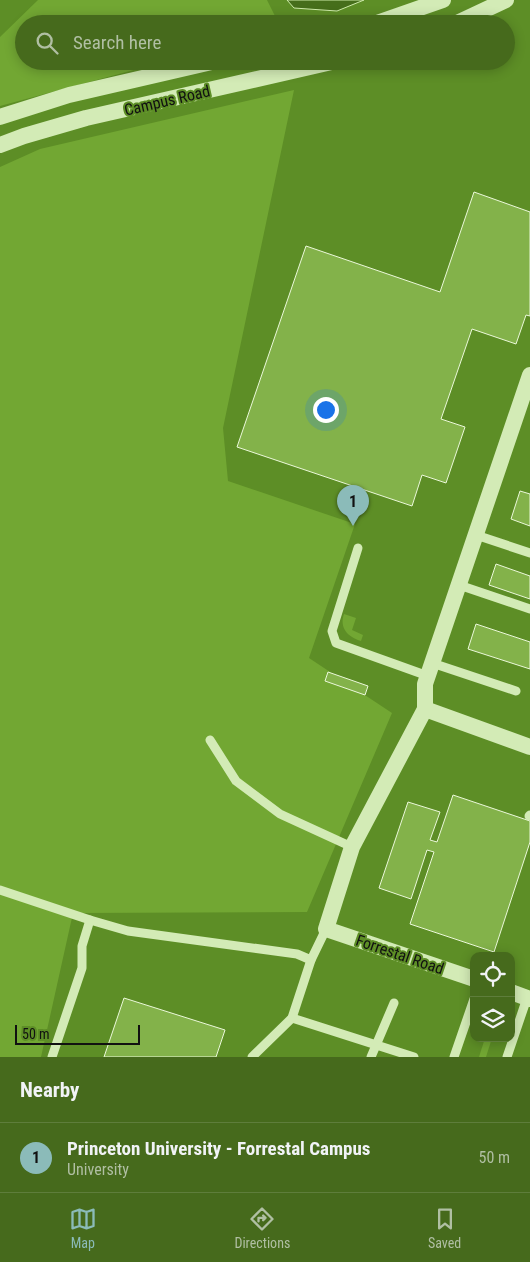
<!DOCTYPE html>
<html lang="en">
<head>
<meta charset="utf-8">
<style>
	:root { --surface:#466a1c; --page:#4d6f25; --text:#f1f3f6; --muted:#b0bfa3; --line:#5e7d3b; --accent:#8bbbb9 }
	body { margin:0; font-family:"Roboto Condensed",sans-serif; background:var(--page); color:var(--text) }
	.controls { position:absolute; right:15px; bottom:15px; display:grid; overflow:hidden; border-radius:10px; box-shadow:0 2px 12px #0003 }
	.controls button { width:45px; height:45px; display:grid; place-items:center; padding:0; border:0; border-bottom:1px solid var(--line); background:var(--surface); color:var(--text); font:25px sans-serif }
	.scale { position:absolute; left:15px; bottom:12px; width:125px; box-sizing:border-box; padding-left:5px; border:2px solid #111; border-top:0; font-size:14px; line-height:18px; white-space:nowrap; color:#111; -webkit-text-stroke:4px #5d8e26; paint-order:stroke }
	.you { position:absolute; left:325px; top:409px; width:18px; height:18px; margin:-12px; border:4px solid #fff; border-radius:50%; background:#1a73e8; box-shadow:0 0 0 8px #1a73e833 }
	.badge { display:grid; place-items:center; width:32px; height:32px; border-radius:50%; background:var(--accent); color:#111; font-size:16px; font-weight:700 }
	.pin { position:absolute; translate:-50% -41px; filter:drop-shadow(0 1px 2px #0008) }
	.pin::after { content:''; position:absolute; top:26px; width:18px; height:15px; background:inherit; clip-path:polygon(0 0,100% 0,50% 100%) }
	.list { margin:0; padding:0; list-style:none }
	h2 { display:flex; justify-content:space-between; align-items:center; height:65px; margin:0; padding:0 20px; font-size:21px }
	h2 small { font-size:16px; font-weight:400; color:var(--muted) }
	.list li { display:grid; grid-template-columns:32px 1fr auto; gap:15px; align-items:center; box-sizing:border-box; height:70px; padding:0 20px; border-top:1px solid var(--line) }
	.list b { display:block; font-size:19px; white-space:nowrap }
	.list p { margin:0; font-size:16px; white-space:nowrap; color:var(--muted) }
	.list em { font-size:16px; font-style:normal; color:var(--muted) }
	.icon { flex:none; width:28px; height:28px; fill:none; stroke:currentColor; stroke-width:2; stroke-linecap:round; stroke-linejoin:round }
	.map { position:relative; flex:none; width:530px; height:1057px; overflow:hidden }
	.search { position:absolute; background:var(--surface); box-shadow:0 2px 12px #0003; left:15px; right:15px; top:15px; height:55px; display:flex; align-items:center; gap:12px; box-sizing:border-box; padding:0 18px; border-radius:28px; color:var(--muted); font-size:19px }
	.sheet { height:135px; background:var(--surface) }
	nav { display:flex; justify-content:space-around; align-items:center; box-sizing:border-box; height:70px; border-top:1px solid var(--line); background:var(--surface); font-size:14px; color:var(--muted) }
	nav a { display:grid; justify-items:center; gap:2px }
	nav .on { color:var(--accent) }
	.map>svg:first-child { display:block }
</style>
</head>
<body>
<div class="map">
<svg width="530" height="1057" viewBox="0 0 530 1057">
	<rect width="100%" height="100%" fill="#5d8e26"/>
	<g fill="#72a733">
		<polygon points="38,0 267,0 279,24 24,24 24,61 167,61 0,106 0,37"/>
		<polygon points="294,90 223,428 228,481 355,524 309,658 392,713 307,912 73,913 41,1057 0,1057 0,167 40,149"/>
		<path d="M 344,614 L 356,618 L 352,630 L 363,635 L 361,641 C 348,637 339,628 344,614 Z"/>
		<polygon points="485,1038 492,1038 486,1057 479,1057"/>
	</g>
	<polygon fill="#466e1b" stroke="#ceebaa" points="287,0 364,0 337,11 294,8"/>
	<g fill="#83b24a" stroke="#ebf8da">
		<polygon points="474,192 530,212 530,316 526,315 516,344 472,329 441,419 465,427 446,483 422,475 412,506 237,447 306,246 440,292"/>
		<polygon points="520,491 530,494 530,526 511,519"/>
		<polygon points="496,564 530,576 530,599 489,585"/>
		<polygon points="476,624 530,642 530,669 468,649"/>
		<polygon points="328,672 368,686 365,695 325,681"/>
		<polygon points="453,795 530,821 530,842 494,952 410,924 434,852 427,850 411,899 379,888 408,802 440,812 430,840 437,842"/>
		<polygon points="124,998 225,1030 216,1057 104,1057"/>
	</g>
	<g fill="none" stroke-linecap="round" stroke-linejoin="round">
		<g stroke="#d3ebb6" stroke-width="9">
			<polyline points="476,535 530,553"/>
			<polyline points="358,548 332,631 336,643 428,676"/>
			<polyline points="459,585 530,609"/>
			<polyline points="432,663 516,691"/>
			<polyline points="210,740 236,781 280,814 352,847"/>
			<polyline points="529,816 530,815"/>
			<polyline points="0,890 90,920"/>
			<polyline points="292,1018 414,1057"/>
			<polyline points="52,1057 82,968 82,946 90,920 128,931 297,954 311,960"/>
			<polyline points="252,1057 292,1018 311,960 326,929"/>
			<polyline points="371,1057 394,1003"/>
			<polyline points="454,1057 474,999"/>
			<polyline points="507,1057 527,998"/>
		</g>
		<g stroke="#d3ebb6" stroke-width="16">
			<polyline points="374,24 443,0"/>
			<polyline points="455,24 506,0"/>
			<polyline points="0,117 69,95 216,61"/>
			<polyline points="0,145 24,136 86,118 336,61"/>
			<polyline points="425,709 530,747"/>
			<polyline points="474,979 326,929 352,847 425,709 425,684 530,375"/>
			<polyline points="511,992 530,999"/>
		</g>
	</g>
	<g text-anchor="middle" stroke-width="4" stroke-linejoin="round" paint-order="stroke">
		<g font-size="16" fill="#111" stroke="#5d8e26">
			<text transform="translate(167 100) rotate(-13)" y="6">Campus Road</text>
			<text transform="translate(400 954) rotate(19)" y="6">Forrestal Road</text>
		</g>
	</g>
</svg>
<div class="controls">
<button><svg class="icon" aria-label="locate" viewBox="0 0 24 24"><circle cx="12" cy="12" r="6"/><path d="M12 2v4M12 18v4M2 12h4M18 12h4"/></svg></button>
<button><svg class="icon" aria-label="layers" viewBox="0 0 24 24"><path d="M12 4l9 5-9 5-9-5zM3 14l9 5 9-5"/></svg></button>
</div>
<div class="scale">50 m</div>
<div class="you"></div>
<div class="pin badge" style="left:353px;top:526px">1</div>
<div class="search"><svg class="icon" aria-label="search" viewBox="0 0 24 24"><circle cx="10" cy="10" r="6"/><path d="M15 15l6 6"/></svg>Search here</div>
</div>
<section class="sheet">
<h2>Nearby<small></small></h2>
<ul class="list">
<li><span class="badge">1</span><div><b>Princeton University - Forrestal Campus</b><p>University</p></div><em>50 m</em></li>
</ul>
</section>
<nav>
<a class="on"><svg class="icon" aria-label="map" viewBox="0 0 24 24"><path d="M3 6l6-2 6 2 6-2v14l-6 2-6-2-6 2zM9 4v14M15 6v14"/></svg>Map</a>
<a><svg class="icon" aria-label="directions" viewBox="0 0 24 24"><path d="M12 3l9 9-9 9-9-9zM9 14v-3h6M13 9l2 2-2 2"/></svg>Directions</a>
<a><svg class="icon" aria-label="saved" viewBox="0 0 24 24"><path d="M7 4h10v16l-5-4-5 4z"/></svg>Saved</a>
</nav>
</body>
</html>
